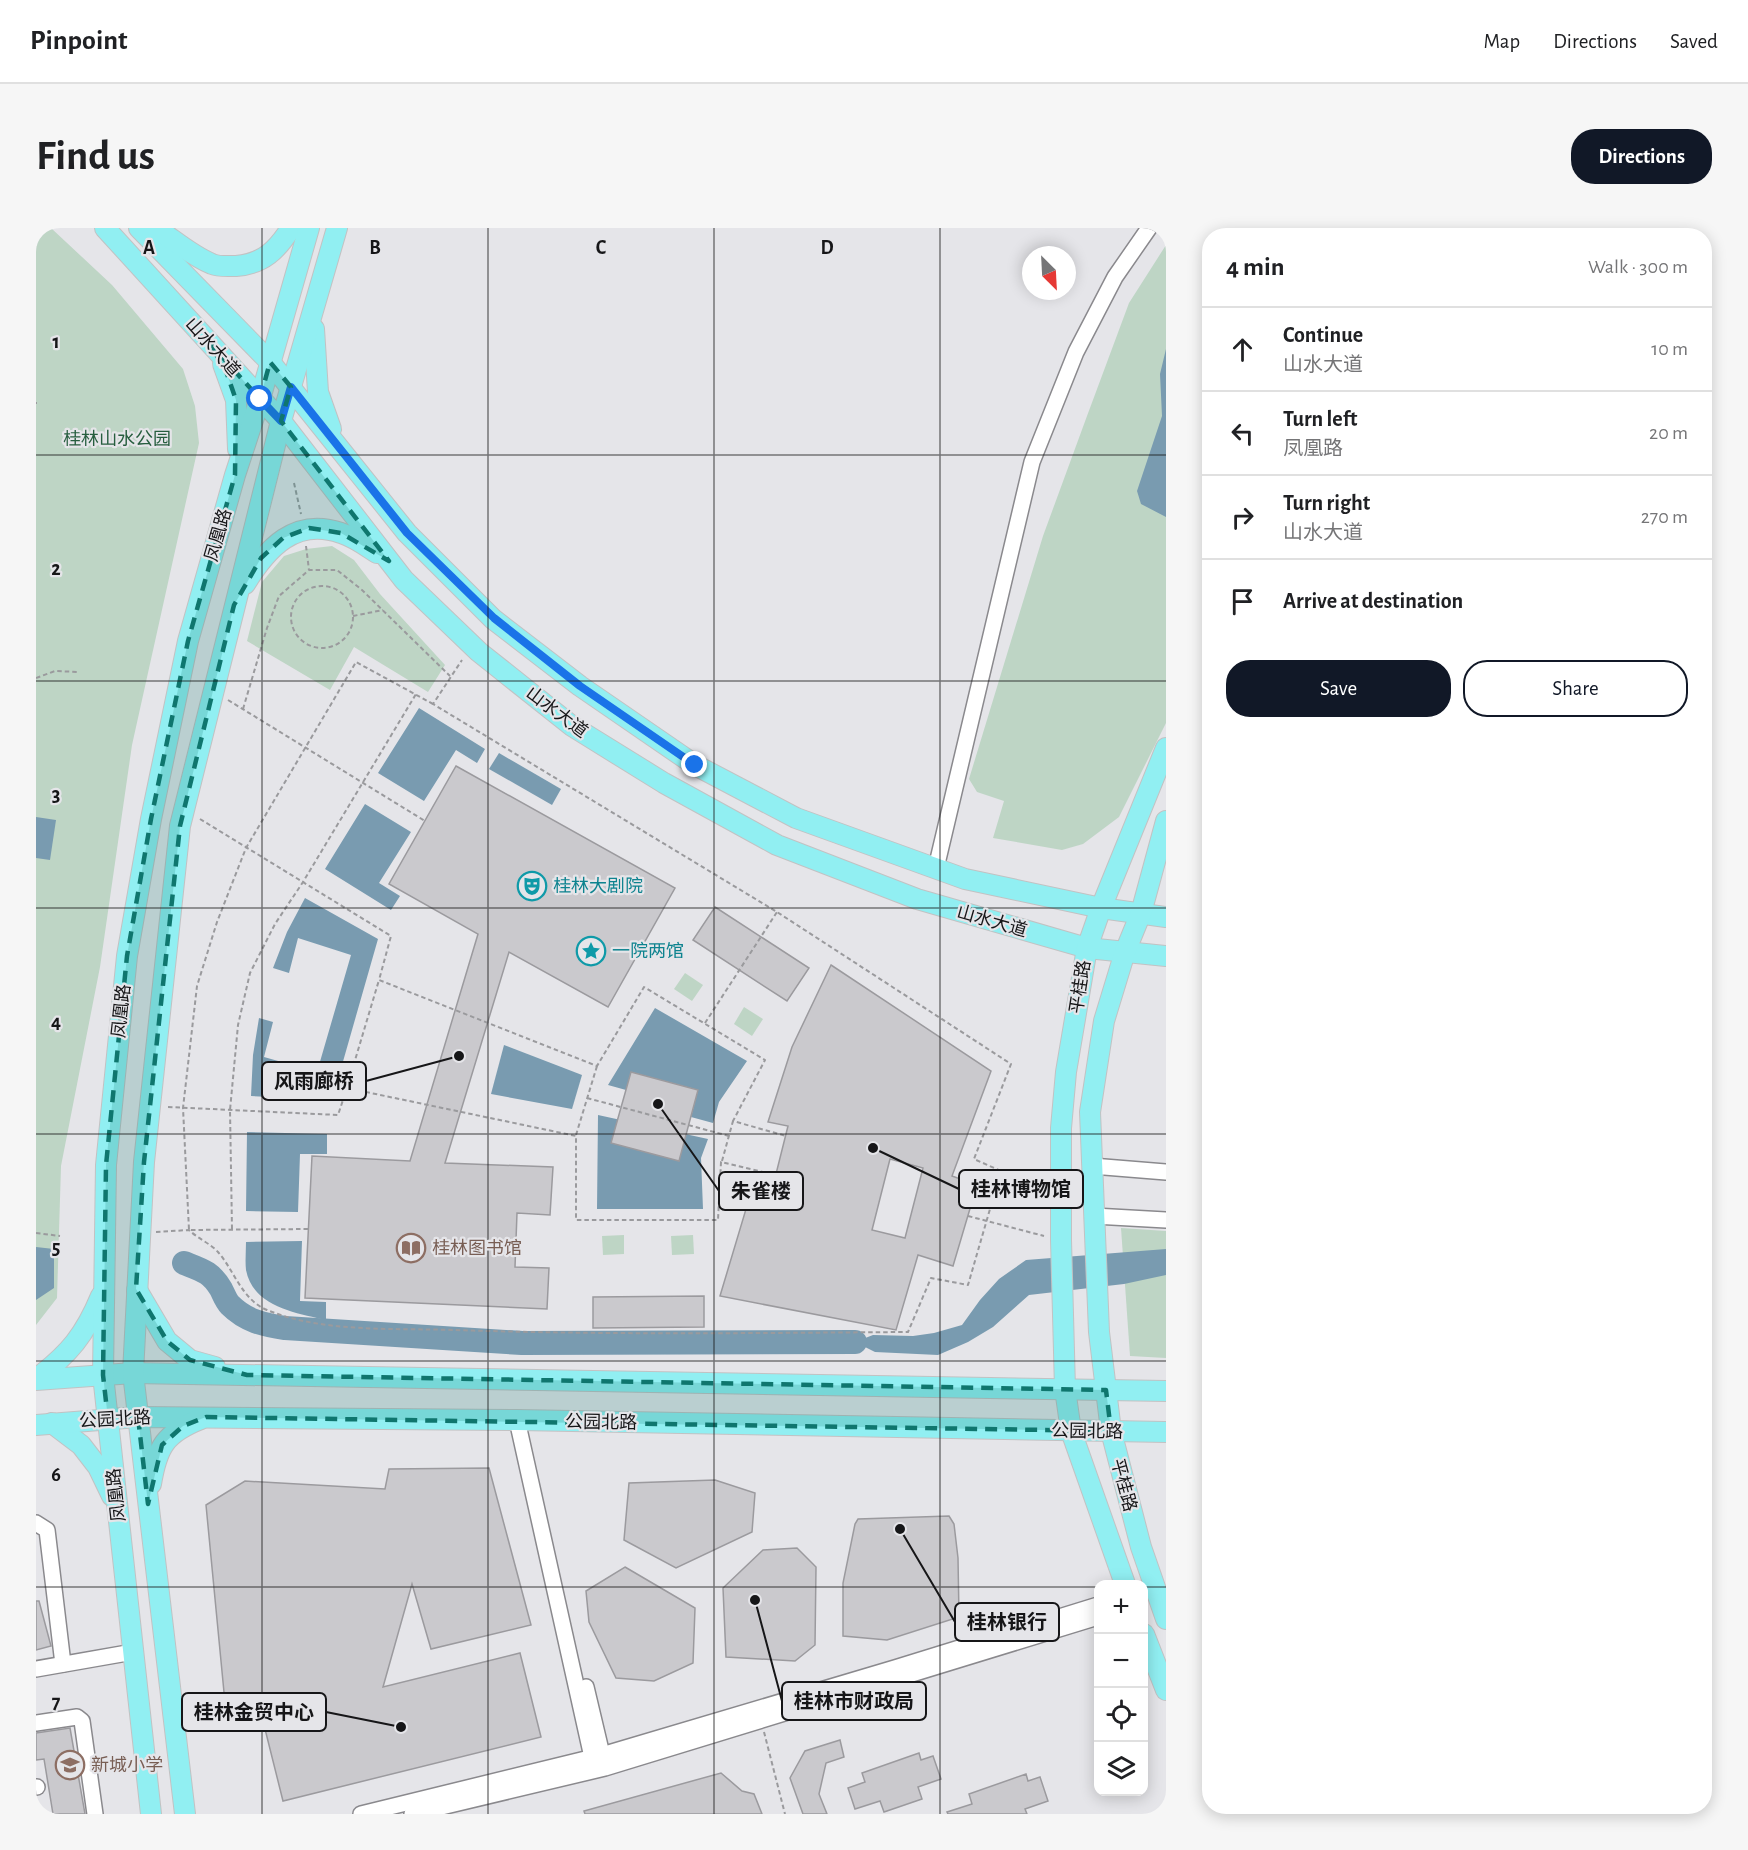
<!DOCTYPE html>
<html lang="en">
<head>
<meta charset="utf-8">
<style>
	:root { --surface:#fff; --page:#f6f6f6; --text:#202124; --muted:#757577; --line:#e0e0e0; --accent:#111827 }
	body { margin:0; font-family:"Alegreya Sans","Noto Sans SC",sans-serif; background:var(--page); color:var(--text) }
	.controls { position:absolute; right:18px; bottom:18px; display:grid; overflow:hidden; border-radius:12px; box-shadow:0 3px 15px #0003 }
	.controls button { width:54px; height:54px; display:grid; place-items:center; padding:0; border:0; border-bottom:2px solid var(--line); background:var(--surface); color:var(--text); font:30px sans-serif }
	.compass { position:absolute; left:986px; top:18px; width:54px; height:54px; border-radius:50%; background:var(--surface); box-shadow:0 3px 15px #0003; rotate:156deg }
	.stop { position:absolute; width:18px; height:18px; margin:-14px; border:4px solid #1a73e8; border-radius:50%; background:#fff }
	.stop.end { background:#1a73e8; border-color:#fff; box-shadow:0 2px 6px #0008 }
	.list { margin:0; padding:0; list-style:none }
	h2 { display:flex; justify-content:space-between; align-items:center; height:78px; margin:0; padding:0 24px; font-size:26px }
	h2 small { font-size:20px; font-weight:400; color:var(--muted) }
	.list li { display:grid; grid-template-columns:39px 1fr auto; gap:18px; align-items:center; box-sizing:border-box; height:84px; padding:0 24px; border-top:2px solid var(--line) }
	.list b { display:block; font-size:22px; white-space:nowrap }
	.list p { margin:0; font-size:20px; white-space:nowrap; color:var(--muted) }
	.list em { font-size:20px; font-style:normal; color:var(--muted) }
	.actions { display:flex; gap:12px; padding:18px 24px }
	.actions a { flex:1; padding:14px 0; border:2px solid var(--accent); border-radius:24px; text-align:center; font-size:21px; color:var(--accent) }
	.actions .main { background:var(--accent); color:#fff }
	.icon { flex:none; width:33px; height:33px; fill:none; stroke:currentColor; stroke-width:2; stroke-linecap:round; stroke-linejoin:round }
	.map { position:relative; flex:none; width:1130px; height:1586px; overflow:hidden; border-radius:24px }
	header { display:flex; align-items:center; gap:36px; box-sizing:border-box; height:84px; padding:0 30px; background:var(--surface); border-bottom:2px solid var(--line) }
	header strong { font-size:28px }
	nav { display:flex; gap:33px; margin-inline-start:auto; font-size:21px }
	.intro { display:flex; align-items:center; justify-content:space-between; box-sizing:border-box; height:144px; padding:0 36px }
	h1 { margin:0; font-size:42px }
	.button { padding:15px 27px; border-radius:24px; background:var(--accent); color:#fff; font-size:21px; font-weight:700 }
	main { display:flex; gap:36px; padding:0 36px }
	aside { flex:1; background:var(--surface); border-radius:24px; box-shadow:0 3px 15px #0003 }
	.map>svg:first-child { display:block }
</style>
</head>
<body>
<header>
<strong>Pinpoint</strong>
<nav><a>Map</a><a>Directions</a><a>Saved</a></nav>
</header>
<div class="intro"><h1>Find us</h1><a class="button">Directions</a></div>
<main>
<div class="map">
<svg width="1130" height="1586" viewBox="0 0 1130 1586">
	<rect width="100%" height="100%" fill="#e5e5e9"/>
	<g fill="#bed5c5">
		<polygon points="0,0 15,0 76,57 147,141 159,178 163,215 96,517 64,739 25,938 21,1070 0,1097"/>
		<polygon points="1130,17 1130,495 1083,589 1047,616 1026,622 957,610 968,573 941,564 933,551 1007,308 1051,188 1093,75"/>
		<polygon points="296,318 318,332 344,366 409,437 392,464 318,419 294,462 211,413 226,354 248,328 270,321"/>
		<polygon points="649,745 667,757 656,773 638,761"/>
		<polygon points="708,779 727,791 716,808 698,796"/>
		<polygon points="1085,1000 1130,1003 1130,1130 1094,1128"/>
		<polygon points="588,1007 588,1026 567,1027 566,1008"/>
		<polygon points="657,1007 658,1026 636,1027 635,1008"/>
	</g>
	<g fill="#799bb0">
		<polygon points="1130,121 1130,289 1105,276 1101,263 1126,188 1124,146"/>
		<polygon points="383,480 449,521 441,535 420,522 388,573 342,545"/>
		<polygon points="463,525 525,561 516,577 453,541"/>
		<polygon points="329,576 375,604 343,655 364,668 355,682 289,641"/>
		<polygon points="0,589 20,592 14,632 0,630"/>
		<polygon points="269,670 342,711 296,872 215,868 217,827 223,790 237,794 228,829 281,844 315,727 262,710 253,745 237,740 251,704"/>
		<polygon points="619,780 711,833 683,874 677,895 655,889 662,862 595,844 590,862 572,857"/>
		<polygon points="468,817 546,847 536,881 455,866"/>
		<polygon points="562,887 672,911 665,930 667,981 561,981"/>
		<polygon points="211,904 291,906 291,926 264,926 262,984 210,983"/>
		<path d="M 266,1013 L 264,1073 L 290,1074 L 290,1092 C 261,1085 217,1079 210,1042 C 209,1033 210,1023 210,1014 Z"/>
		<polygon points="0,1019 18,1021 18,1060 0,1072"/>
		<polygon points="1130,1021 1130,1047 1088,1056 993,1067 957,1099 932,1114 902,1127 839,1124 819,1114 837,1107 877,1108 898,1105 926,1097 944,1072 963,1051 990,1032"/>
	</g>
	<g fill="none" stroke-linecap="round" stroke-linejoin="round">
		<path stroke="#799bb0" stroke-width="24" d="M 148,1035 C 166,1042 175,1044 185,1061 C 188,1067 190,1073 194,1077 C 210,1093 228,1097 249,1100 L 486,1115 L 819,1114"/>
	</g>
	<g fill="#cac9cd" stroke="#9b9a9e" stroke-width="1.5" fill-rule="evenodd">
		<polygon points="420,538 639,660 572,779 473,724 409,935 517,939 514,987 481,985 479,1039 513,1040 511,1081 269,1070 276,928 374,933 442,706 353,656"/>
		<polygon points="679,679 773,740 751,773 657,712"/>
		<path d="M 795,737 L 955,843 L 916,948 L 941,957 L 917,1038 L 882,1027 L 860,1102 L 684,1068 L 713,971 L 733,974 L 752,898 L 732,894 L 756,819 ZM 854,931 L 887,940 L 869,1010 L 836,1002 Z"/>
		<polygon points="595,844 662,862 643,933 575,915"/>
		<polygon points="668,1068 668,1099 557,1100 557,1069"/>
		<polygon points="453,1240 495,1397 395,1421 376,1356 347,1459 484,1425 505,1509 247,1573 223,1477 190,1485 170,1277 209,1253 349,1261 353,1241"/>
		<polygon points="679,1252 719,1265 716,1304 640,1340 588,1312 593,1255"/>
		<polygon points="913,1288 918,1296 922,1330 923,1389 851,1412 807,1408 807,1355 819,1296 822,1291"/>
		<polygon points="761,1320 780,1339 779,1417 759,1433 690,1429 687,1360 727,1322"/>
		<polygon points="589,1339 659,1380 657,1435 618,1453 580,1450 553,1394 550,1363"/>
		<polygon points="0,1373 3,1373 15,1418 0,1422"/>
		<polygon points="34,1500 49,1586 17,1586 8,1531 0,1532 0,1505"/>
		<polygon points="804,1512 808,1529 790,1535 783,1566 791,1586 767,1586 754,1550 769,1523"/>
		<polygon points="883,1525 885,1532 897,1528 905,1551 882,1559 886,1571 848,1584 844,1573 819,1581 812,1560 829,1554 826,1545"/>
		<polygon points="685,1545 706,1563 718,1566 726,1586 549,1586 548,1583"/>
		<polygon points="990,1546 992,1553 1004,1549 1012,1573 989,1581 991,1586 912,1586 911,1584 936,1576 933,1566"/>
	</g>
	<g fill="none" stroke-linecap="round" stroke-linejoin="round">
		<g stroke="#8a898d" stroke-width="18">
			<g id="minor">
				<polyline points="900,640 996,234 1040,124 1079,49 1113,0"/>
				<polyline points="1056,938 1130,944"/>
				<polyline points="1058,988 1130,992"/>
				<polyline points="481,1192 558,1538"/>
				<polyline points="0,1295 11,1302 27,1436"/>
				<polyline points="0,1441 97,1424"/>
				<polyline points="550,1459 568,1535"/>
				<polyline points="0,1495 41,1489 46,1493 59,1586"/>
				<polyline points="0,1559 1,1559"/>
				<polyline points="325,1586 566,1527 859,1440 1062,1377"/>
				<polyline points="376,1586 569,1540 1062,1389"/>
			</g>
		</g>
		<g stroke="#c2c2c3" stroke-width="22">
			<g id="major">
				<polyline points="69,0 245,193 368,352 443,424 536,498 628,555 741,617 881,671 1051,720 1130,728"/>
				<polyline points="103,0 234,134 371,305 457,391 544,458 659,537 760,590 929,651 1065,680 1130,689"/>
				<path d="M 120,0 C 138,12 156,28 176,36 C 183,39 192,38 200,38 C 227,36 241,22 255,0"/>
				<polyline points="278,101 282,164 295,201"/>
				<polyline points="187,136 200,172 202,221"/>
				<path d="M 209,356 C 231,320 259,289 305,305 C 318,309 330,318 341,325"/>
				<polyline points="1130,593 1105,685 1089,724 1068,793 1054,884 1063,1104 1075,1203 1105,1319 1130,1391"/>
				<polyline points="101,1062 131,1113 154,1132 179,1139"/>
				<path d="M 0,1151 C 33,1126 49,1107 65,1068"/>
				<polyline points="0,1152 97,1145 1130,1163"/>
				<polyline points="16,1195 45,1217 62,1239 76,1268"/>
				<polyline points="0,1197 102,1189 481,1192 1130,1204"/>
				<path d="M 115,1256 C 121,1219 129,1205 165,1191"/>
				<polyline points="1089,1356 1035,1203 1029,1161 1025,1012 1025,900 1030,844 1051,720 1065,680 1130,520"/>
				<polyline points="1108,1406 1130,1462"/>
				<polyline points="115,1586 67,1147 70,937 91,728 115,591 152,413 199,247 224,171 273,0"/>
				<polyline points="149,1586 97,1145 108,934 144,598 245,193 301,0"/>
			</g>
		</g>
		<g stroke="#9a9a9d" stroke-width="2" stroke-dasharray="4.5 3" stroke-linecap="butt">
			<polyline points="0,175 1,175"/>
			<polyline points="258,255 265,286"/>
			<polyline points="270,318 273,342"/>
			<circle cx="286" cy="389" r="31"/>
			<polyline points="317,388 347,382"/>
			<polyline points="0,450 19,443 42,444"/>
			<polyline points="192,472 389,593"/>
			<polyline points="207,481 231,400 243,368 273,342 301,342 326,362 414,448"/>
			<polyline points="164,591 355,708 343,752 561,838 608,759 729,832 697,893 750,908"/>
			<polyline points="669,795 741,684"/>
			<polyline points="311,859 343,752"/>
			<polyline points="551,870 693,908"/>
			<polyline points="132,879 302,887 311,860 540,908 540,992 682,992 685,934 740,947"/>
			<polyline points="540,907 561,838"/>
			<polyline points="686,933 697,893"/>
			<polyline points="932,988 1008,1008"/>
			<polyline points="196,1001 194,882 202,797 214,745 239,696 267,654 380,466"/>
			<polyline points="272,1001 153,1002 147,880 161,758 181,694 210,620 320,434 397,476"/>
			<path d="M 120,1004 L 153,1002 C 161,1010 175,1016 182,1024 C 198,1042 206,1072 231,1082 C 287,1105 359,1100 419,1102 C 570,1107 721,1105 872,1104 L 895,1050 L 932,1057 L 965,943 L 938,931 L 975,836 L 741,684 L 397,476 L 426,432"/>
			<polyline points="0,1005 24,1008"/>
			<polyline points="728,1504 749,1586"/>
		</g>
		<use href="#minor" stroke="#fff" stroke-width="15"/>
		<use href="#major" stroke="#91eff2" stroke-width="20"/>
	</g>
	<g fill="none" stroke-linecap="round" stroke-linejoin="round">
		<polyline stroke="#1a73e8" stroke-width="8" points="224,171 245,193 255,159 371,305 458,390 544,458 659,537"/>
	</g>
	<path fill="#0f766e" fill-opacity="0.2" stroke="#0f766e" stroke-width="4.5" stroke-dasharray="12 8" stroke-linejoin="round" d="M 170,111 L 224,171 L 234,134 L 255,159 L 245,193 L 353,333 L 305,305 L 273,300 L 247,310 L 225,330 L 198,377 L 144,598 L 108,934 L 100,1061 L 131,1113 L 154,1132 L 211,1147 L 1070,1162 L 1075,1203 L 170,1189 L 147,1198 L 126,1217 L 112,1276 L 102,1189 L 72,1191 L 67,1147 L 70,937 L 91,728 L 115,591 L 152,413 L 199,247 L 200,172 L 189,140 Z"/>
	<path fill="none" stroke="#161618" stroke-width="1.5" stroke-opacity="0.55" d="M 226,0 L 226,1586M 452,0 L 452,1586M 678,0 L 678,1586M 904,0 L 904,1586M 0,227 L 1130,227M 0,453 L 1130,453M 0,680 L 1130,680M 0,906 L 1130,906M 0,1133 L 1130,1133M 0,1359 L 1062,1359M 1108,1359 L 1130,1359"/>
	<defs>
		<g id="theatre-ring" transform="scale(1.5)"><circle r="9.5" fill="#e5e5e9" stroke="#0f9aa8" stroke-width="1.5"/><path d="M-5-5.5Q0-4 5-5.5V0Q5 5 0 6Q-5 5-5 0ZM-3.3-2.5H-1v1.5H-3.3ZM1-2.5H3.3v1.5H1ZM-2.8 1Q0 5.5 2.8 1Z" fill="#0f9aa8"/></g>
		<g id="sight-ring" transform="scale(1.5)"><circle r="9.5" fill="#e5e5e9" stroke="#0f9aa8" stroke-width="1.5"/><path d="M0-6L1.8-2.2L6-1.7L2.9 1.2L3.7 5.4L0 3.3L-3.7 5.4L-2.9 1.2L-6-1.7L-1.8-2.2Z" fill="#0f9aa8"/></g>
		<g id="library-ring" transform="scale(1.5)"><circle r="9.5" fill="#e5e5e9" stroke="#8d6e63" stroke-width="1.5"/><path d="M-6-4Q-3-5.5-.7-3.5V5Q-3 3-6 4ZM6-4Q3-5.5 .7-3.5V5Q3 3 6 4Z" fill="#8d6e63"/></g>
		<g id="school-ring" transform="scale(1.5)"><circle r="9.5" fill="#e5e5e9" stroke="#8d6e63" stroke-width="1.5"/><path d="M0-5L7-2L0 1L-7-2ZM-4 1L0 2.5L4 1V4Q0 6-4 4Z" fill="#8d6e63"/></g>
	</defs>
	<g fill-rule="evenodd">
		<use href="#theatre-ring" x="496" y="658"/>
		<use href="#sight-ring" x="555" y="723"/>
		<use href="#library-ring" x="375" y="1020"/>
		<use href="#school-ring" x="34" y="1537"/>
	</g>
	<g text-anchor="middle" stroke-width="4.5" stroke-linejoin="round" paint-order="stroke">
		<g font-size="18" fill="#161618" stroke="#e5e5e9">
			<text transform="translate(177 119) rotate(48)" y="6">山水大道</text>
			<text transform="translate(182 307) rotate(-74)" y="6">凤凰路</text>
			<text transform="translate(521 484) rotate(37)" y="6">山水大道</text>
			<text transform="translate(956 693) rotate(16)" y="6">山水大道</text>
			<text transform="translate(1044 759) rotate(-81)" y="6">平桂路</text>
			<text transform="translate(85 783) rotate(-84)" y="6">凤凰路</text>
			<text transform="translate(79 1191) rotate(-3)" y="6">公园北路</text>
			<text transform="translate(565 1194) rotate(1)" y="6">公园北路</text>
			<text transform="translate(1051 1203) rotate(1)" y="6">公园北路</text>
			<text transform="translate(1088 1257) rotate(75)" y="6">平桂路</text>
			<text transform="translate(80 1267) rotate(-96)" y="6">凤凰路</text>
		</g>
		<g font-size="18" fill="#275e3f" stroke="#e5e5e9">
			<text x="81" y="217">桂林山水公园</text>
		</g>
		<g font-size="18" fill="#0d838f" stroke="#e5e5e9" text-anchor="start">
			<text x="517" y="664">桂林大剧院</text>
			<text x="576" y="729">一院两馆</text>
		</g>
		<g font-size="18" fill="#785e54" stroke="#e5e5e9" text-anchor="start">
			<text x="396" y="1026">桂林图书馆</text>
			<text x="55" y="1543">新城小学</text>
		</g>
	</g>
	<g font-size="20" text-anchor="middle" font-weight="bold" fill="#161618" stroke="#e5e5e9" stroke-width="4.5" stroke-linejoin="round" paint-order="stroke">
		<text x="113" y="26">A</text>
		<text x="339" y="26">B</text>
		<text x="565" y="26">C</text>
		<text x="791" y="26">D</text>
		<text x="20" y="120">1</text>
		<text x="20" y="347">2</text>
		<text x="20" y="573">3</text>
		<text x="20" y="800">4</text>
		<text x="20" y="1026">5</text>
		<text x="20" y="1253">6</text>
		<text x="20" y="1480">7</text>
	</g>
	<path fill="none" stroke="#161618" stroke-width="2" d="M423 828L330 853M837 920L923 961M622 876L683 963M864 1301L919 1394M719 1372L746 1473M365 1499L290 1484"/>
	<g fill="#161618" stroke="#e5e5e9" stroke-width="2">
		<circle cx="423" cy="828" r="6"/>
		<circle cx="837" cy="920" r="6"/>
		<circle cx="622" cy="876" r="6"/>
		<circle cx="864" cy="1301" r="6"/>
		<circle cx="719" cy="1372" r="6"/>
		<circle cx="365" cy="1499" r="6"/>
	</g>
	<g fill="#e5e5e9" stroke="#161618" stroke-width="2">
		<rect x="226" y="834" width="104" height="38" rx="6"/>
		<rect x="923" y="942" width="124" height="38" rx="6"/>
		<rect x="683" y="944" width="84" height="38" rx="6"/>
		<rect x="919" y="1375" width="104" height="38" rx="6"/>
		<rect x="746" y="1454" width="144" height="38" rx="6"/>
		<rect x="146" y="1465" width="144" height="38" rx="6"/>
	</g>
	<g font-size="20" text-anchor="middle" font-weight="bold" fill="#161618">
		<text x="278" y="860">风雨廊桥</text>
		<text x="985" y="968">桂林博物馆</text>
		<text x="725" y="970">朱雀楼</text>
		<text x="971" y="1401">桂林银行</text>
		<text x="818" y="1480">桂林市财政局</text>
		<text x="218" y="1491">桂林金贸中心</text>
	</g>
</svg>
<div class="controls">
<button>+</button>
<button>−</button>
<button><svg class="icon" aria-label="locate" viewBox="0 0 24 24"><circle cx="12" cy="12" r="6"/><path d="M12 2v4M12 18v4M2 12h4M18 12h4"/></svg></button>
<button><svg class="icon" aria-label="layers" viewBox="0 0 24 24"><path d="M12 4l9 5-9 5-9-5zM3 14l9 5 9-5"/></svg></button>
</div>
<svg class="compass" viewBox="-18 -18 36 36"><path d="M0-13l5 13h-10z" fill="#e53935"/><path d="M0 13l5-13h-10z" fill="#757577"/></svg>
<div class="stop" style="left:224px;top:171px"></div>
<div class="stop end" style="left:659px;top:537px"></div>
</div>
<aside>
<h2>4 min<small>Walk · 300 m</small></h2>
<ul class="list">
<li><svg class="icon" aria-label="ahead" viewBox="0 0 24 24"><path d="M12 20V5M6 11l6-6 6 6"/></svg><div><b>Continue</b><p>山水大道</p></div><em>10 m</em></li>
<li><svg class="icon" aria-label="left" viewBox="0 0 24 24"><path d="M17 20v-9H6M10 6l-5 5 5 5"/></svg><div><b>Turn left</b><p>凤凰路</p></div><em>20 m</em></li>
<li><svg class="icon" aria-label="right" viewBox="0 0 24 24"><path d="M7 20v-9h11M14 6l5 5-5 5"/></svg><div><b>Turn right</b><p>山水大道</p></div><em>270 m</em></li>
<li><svg class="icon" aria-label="arrive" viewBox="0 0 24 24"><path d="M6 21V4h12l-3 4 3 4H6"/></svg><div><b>Arrive at destination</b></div></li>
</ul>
<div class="actions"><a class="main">Save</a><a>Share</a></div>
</aside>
</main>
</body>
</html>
